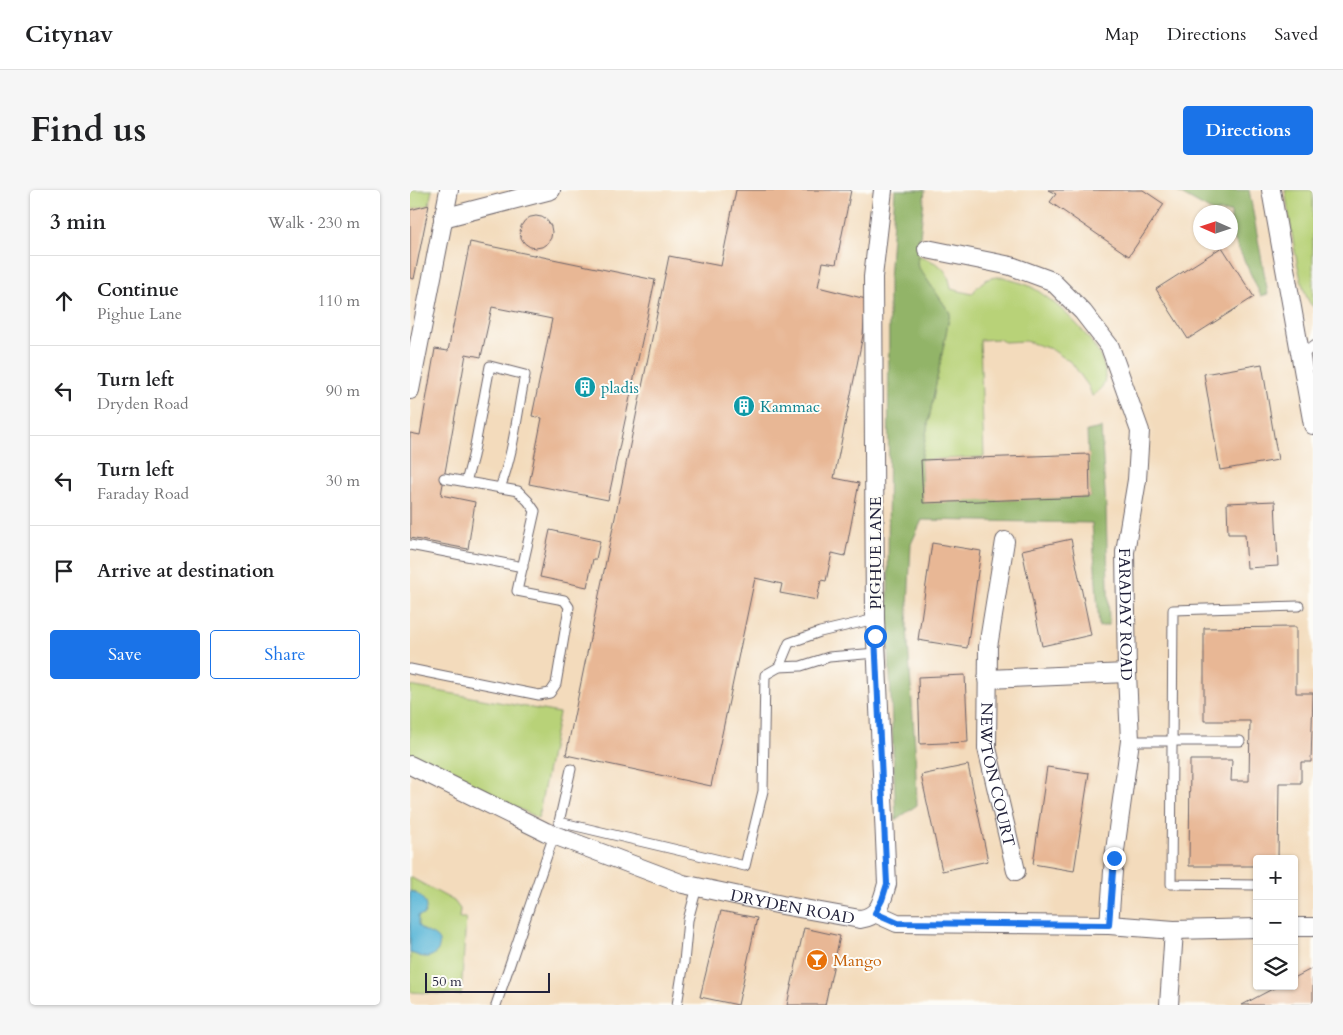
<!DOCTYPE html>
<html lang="en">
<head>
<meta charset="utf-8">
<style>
	:root { --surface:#fff; --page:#f6f6f6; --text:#202124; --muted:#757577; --line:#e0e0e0; --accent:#1a73e8 }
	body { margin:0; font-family:Cardo,serif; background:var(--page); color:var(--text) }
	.controls { position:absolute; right:15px; bottom:15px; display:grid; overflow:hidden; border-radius:5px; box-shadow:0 1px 4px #0004 }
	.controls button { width:45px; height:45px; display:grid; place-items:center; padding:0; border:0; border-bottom:1px solid var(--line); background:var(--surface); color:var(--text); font:25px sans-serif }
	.compass { position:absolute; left:783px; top:15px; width:45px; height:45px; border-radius:50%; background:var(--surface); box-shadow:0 1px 4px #0004; rotate:273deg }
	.scale { position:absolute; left:15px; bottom:12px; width:125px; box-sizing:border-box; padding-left:5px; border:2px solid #22223b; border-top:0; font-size:14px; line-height:18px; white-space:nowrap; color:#22223b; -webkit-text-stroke:4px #fdfcf7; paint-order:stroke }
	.stop { position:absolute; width:15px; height:15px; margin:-11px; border:4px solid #1a73e8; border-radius:50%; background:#fff }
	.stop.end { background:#1a73e8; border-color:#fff; box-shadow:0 1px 5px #0008 }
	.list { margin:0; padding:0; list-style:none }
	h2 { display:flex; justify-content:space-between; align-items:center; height:65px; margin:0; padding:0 20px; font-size:21px }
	h2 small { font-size:16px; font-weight:400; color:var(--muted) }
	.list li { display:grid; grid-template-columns:32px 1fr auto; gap:15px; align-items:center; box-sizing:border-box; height:90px; padding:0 20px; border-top:1px solid var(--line) }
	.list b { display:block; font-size:19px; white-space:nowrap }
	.list p { margin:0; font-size:16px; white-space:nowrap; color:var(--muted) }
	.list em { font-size:16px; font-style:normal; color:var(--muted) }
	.actions { display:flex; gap:10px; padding:15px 20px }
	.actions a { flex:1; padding:11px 0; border:1px solid var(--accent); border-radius:5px; text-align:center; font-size:18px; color:var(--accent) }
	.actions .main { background:var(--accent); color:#fff }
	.icon { flex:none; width:28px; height:28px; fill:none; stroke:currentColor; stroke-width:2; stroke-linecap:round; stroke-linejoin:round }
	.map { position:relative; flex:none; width:903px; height:815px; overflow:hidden; border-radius:5px }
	header { display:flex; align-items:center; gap:30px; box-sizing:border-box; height:70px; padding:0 25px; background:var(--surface); border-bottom:1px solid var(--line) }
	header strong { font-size:24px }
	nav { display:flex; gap:28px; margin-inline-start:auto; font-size:18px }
	.intro { display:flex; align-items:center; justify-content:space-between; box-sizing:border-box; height:120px; padding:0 30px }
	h1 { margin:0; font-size:35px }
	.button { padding:12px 22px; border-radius:5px; background:var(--accent); color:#fff; font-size:18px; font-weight:700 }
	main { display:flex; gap:30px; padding:0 30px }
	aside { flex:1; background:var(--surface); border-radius:5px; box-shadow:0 1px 4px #0004 }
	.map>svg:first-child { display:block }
</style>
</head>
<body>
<header>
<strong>Citynav</strong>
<nav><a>Map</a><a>Directions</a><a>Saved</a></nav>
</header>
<div class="intro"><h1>Find us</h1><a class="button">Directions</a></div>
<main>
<aside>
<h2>3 min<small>Walk · 230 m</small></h2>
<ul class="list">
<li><svg class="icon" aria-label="ahead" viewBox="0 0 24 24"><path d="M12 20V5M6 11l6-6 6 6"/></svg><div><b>Continue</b><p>Pighue Lane</p></div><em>110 m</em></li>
<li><svg class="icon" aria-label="left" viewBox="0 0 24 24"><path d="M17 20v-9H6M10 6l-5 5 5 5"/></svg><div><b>Turn left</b><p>Dryden Road</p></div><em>90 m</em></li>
<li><svg class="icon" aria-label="left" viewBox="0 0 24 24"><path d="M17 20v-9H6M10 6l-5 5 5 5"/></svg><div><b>Turn left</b><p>Faraday Road</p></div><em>30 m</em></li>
<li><svg class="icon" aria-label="arrive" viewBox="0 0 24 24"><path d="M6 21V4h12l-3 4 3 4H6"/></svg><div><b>Arrive at destination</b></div></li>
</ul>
<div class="actions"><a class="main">Save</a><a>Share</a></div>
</aside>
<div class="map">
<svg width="903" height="815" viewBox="0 0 903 815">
	<rect width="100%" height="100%" fill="#fdfcf7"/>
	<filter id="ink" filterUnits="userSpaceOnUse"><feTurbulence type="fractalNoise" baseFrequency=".02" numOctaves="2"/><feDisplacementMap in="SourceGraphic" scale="10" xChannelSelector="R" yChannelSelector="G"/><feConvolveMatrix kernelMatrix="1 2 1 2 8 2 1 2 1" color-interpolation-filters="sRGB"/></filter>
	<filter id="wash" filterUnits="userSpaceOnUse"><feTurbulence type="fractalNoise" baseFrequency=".0096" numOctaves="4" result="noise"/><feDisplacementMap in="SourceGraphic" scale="20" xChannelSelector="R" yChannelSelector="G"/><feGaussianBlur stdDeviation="1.12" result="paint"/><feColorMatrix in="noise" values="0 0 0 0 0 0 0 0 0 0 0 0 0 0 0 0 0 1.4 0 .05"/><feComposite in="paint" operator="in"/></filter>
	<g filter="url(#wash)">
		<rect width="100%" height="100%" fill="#f3dbbc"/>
		<g fill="#b8d278" stroke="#6d7a5a">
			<polygon points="0,0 22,0 19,15 0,20"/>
			<path d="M 875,0 L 903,0 L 903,117 C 889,106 879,22 875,0 Z"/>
			<path d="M 508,65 C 528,74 538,76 541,99 L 562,104 C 570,93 576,87 590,87 C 594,86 598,89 601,90 C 608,92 617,94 623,98 C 647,111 726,181 682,206 L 679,197 L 662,173 L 641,159 L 615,151 L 594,152 L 589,149 L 570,150 L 574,267 L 511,270 L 540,123 L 507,75 Z"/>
			<polygon points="0,496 149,523 128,628 6,568 0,563"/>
			<polygon points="0,687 44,711 50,719 49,728 56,728 51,805 0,802"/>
		</g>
		<g fill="#92b468" stroke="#5a6b52">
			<polygon points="485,0 515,0 507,75 540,123 511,269 513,312 680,307 677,241 691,238 696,318 699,435 689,437 682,333 512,330 501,354 497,437 505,557 507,615 486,630 478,438 479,90"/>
			<polygon points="764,0 839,0 858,104 851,106 821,42 821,22 803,22"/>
		</g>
		<path fill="#59b6d7" stroke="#3e6c89" d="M 0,701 C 11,704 20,714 14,725 L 8,726 L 8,735 C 13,743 21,742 27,748 C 34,756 25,768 15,767 C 10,767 5,764 0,763 Z"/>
		<g id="blocks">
			<g fill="#e8b795">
				<polygon points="326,0 441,0 426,74 413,72 408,97 456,109 453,145 424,288 449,293 435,366 422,363 416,391 411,390 407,410 370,403 372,394 345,388 301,596 156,565 259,66 311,76"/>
				<polygon points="638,0 733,0 754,14 719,66 640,12 646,4"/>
				<polygon points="19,15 4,89 0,88 0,20"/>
				<circle cx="126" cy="42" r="16"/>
				<polygon points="60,52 245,90 198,310 119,294 132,228 122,226 142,129 82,117 71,167 56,164 31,305 65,312 58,359 0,348 0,243 10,245 25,159 38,161"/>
				<polygon points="812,57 844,107 778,149 746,99"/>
				<polygon points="852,174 868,270 810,280 794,184"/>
				<polygon points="679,264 680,307 513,313 511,270"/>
				<polygon points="865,311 868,376 837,378 835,344 818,344 817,313"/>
				<polygon points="140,340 190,351 186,369 183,369 177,397 130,387"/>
				<polygon points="661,349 681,445 632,456 612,360"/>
				<polygon points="522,353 571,361 557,458 508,450"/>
				<polygon points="886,437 886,503 903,503 901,572 891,572 891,593 869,593 868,669 847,669 847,676 779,676 780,570 822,570 821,591 839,591 840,531 794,531 794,438"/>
				<polygon points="555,485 558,552 510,554 508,487"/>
				<polygon points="558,575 578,671 532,681 511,585"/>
				<polygon points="637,577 679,583 664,681 623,674"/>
				<polygon points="311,721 347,728 328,815 290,807"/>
				<polygon points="394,738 430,746 415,815 377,815"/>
				<polygon points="903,778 903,815 832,815 868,796 884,796 884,788"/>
			</g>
		</g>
	</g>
	<g filter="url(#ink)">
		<use href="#blocks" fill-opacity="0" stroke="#6b6368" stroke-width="1"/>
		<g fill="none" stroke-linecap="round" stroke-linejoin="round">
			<g stroke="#6b6368" stroke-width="11">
				<g id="service">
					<polyline points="891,167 903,156"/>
					<path d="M 56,292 L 63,266 L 80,176 L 115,185 C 107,223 104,262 90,298"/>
					<polyline points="0,355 113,377"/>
					<polyline points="369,477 379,453 410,442 465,429"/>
					<polyline points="0,479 129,505 140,503 146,494 159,417 154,410 107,401 125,321 118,311 108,301 34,288"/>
					<polyline points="720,551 830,551"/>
					<polyline points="161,579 149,632 335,676 353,601 355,485 369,477 391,476 419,467 466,463"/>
					<polyline points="847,695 761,694 763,420 889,416"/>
					<polyline points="86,815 144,645"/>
					<polyline points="267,815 274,772 278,730 287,697"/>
				</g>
			</g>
			<g stroke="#6b6368" stroke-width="20">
				<g id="minor">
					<polyline points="861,0 903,235"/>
					<polyline points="33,28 141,0"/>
					<path id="s1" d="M 517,59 L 601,76 L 642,91 L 673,122 L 700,157 L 730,241 L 727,290 L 715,362 L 717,483 L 720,551 L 704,668 L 699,735"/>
					<polyline points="0,200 39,0"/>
					<path id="s2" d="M 595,351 L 578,457 L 577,558 L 606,681"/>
					<polyline points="577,489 717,483"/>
					<path id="s3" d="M 0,575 L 136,642 L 273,694 L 372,715 L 450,729 C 470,727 472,710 477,694 L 465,429 L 463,87 L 473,0"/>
					<polyline points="465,723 487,733 699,735 764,740 847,738"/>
					<polyline points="884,737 903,737"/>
					<polyline points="759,815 764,740"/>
				</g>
			</g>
			<use href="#service" stroke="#fff" stroke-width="9"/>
			<use href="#minor" stroke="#fff" stroke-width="18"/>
		</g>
	</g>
	<g fill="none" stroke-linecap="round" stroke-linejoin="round" filter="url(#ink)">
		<polyline stroke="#1a73e8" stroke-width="6" points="465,446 477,694 472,710 465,723 488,733 699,735 704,668"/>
	</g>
	<defs>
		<g id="building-disc" transform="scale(1.125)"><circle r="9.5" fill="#0f9aa8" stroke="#fdfcf7"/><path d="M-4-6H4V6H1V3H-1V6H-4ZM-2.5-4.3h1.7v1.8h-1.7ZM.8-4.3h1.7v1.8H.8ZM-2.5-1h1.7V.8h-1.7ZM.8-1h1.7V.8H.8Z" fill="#fff"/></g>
		<g id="bar-disc" transform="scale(1.125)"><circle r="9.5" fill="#e8710a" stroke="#fdfcf7"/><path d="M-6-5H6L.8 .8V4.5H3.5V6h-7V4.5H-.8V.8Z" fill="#fff"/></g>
	</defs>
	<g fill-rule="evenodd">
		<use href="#building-disc" x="175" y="197"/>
		<use href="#building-disc" x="334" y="216"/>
		<use href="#bar-disc" x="407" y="770"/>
	</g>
	<g text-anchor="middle" stroke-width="4" stroke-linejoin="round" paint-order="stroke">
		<g font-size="16" fill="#0d838f" stroke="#fdfcf7" text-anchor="start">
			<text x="191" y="203">pladis</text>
			<text x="350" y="222">Kammac</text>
		</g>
		<g font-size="16" fill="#22223b" stroke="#fdfcf7">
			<text transform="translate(465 363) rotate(-90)" y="6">PIGHUE LANE</text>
			<text dy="6" stroke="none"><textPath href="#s1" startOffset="491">FARADAY ROAD</textPath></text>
			<text dy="6" stroke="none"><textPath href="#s2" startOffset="236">NEWTON COURT</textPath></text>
			<text dy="6" stroke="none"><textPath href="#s3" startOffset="410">DRYDEN ROAD</textPath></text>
		</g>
		<g font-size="16" fill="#c56008" stroke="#fdfcf7" text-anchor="start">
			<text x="423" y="776">Mango</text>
		</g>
	</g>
</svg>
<div class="controls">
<button>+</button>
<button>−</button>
<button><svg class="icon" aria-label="layers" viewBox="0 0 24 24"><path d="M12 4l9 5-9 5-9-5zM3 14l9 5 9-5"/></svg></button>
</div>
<svg class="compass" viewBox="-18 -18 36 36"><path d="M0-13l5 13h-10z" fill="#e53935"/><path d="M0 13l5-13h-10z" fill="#757577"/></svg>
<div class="scale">50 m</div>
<div class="stop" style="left:465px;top:446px"></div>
<div class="stop end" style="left:704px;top:668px"></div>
</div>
</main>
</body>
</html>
